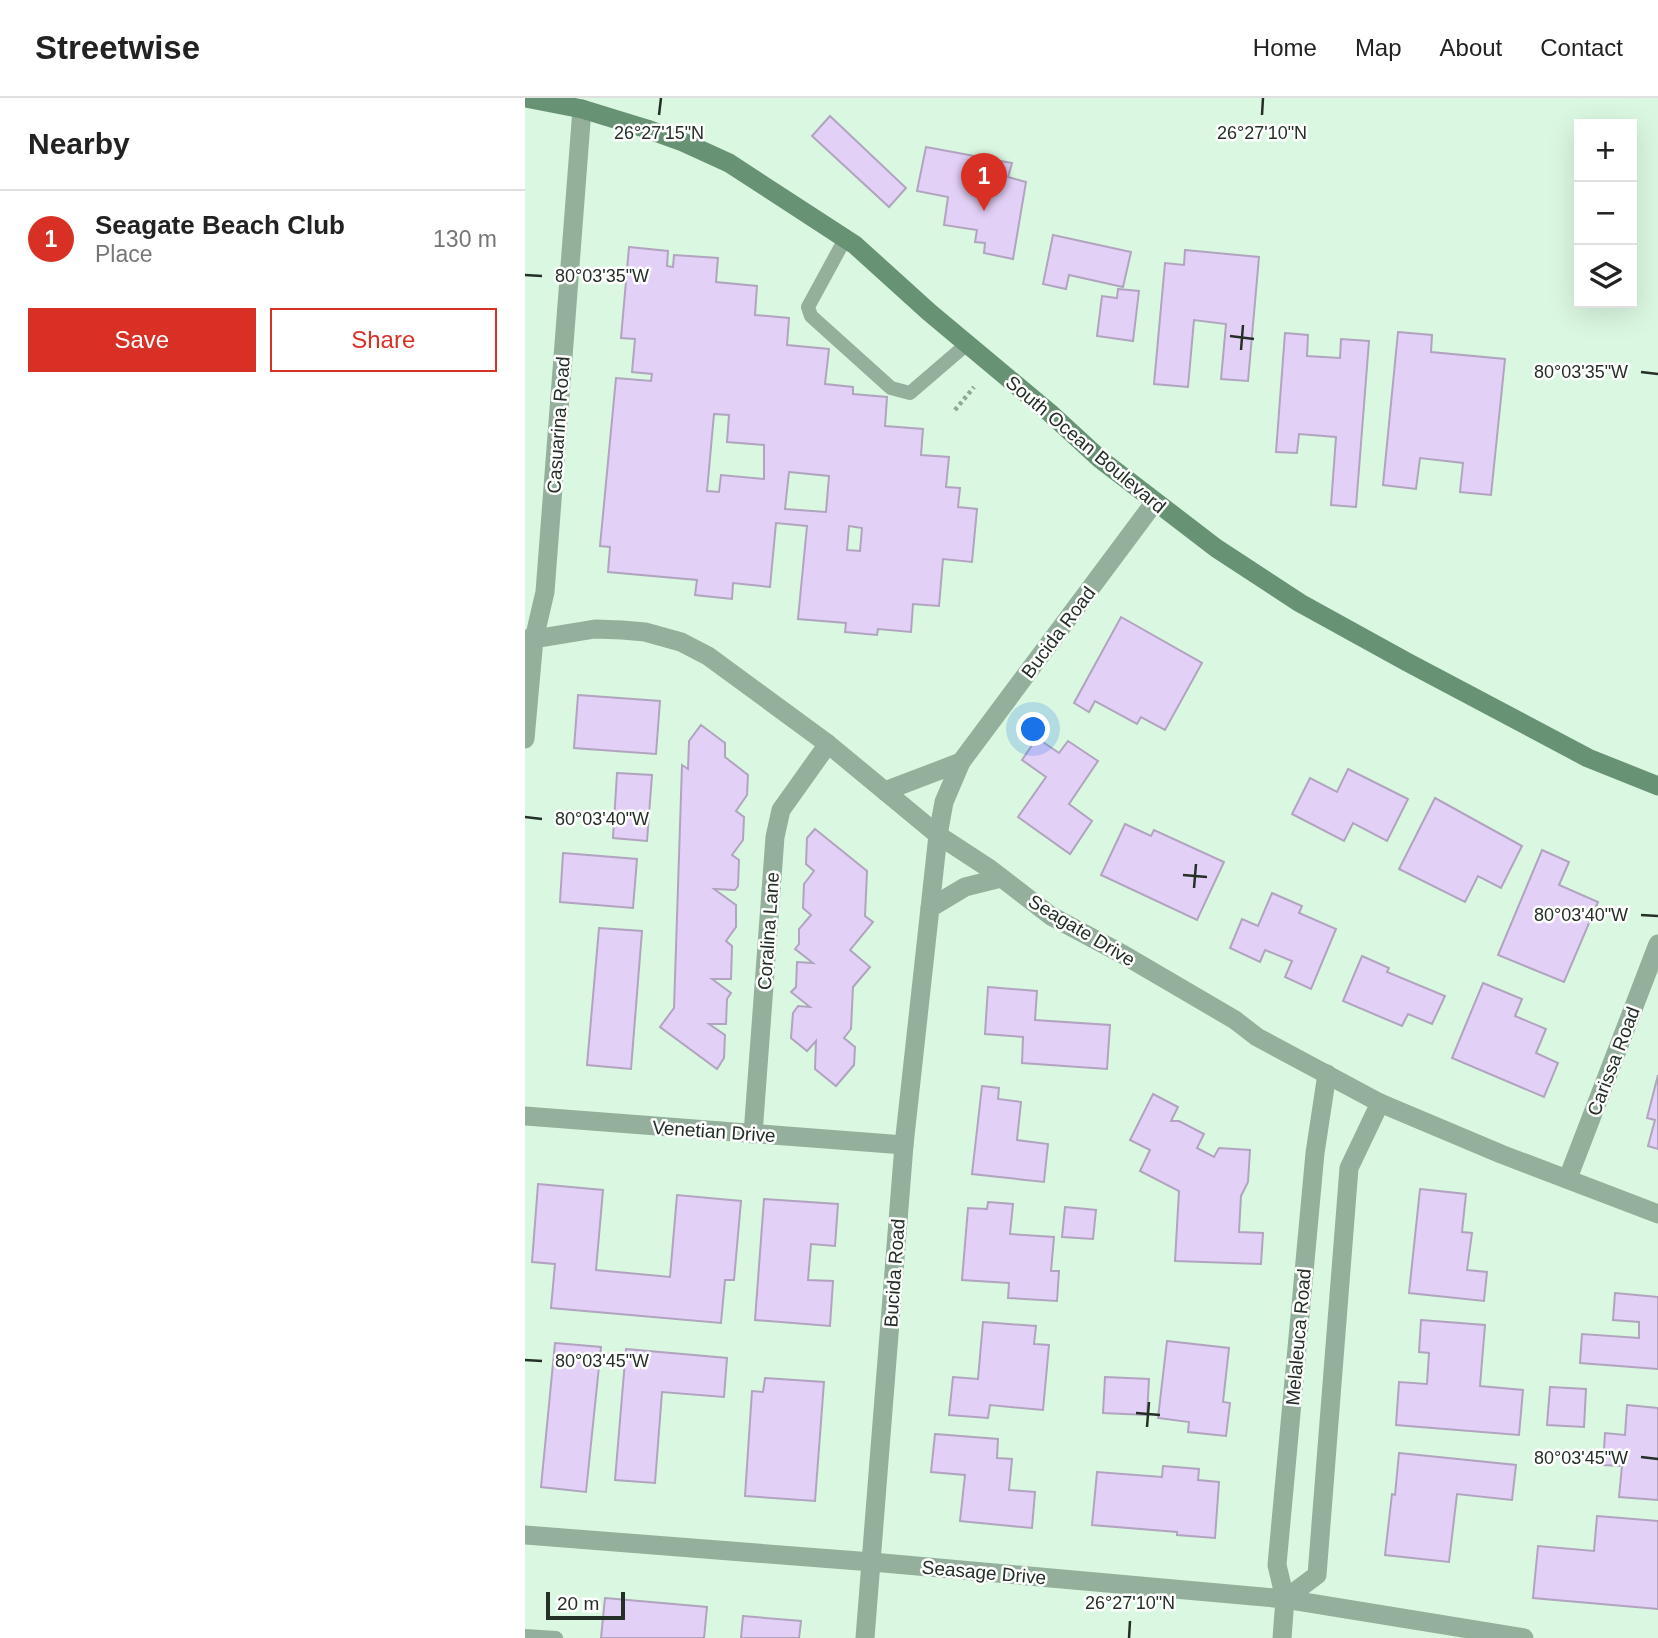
<!DOCTYPE html>
<html lang="en">
<head>
<meta charset="utf-8">
<style>
	:root { --surface:#fff; --page:#f6f6f6; --text:#222; --muted:#767676; --line:#e0e0e0; --accent:#d93025 }
	body { margin:0; font-family:Arial,sans-serif; background:var(--page); color:var(--text) }
	.controls { position:absolute; right:21px; top:21px; display:grid; overflow:hidden; border-radius:0px; box-shadow:0 7px 28px #0002 }
	.controls button { width:63px; height:63px; display:grid; place-items:center; padding:0; border:0; border-bottom:2px solid var(--line); background:var(--surface); color:var(--text); font:35px sans-serif }
	.scale { position:absolute; left:21px; bottom:18px; width:79px; box-sizing:border-box; padding-left:7px; border:4px solid #242f27; border-top:0; font-size:19px; line-height:24px; white-space:nowrap; color:#242f27; -webkit-text-stroke:5px #fff; paint-order:stroke }
	.you { position:absolute; left:509px; top:632px; width:24px; height:24px; margin:-18px; border:5px solid #fff; border-radius:50%; background:#1a73e8; box-shadow:0 0 0 10px #1a73e833 }
	.badge { display:grid; place-items:center; width:46px; height:46px; border-radius:50%; background:var(--accent); color:#fff; font-size:23px; font-weight:700 }
	.pin { position:absolute; translate:-50% -58px; filter:drop-shadow(0 2px 4px #0008) }
	.pin::after { content:''; position:absolute; top:37px; width:24px; height:21px; background:inherit; clip-path:polygon(0 0,100% 0,50% 100%) }
	.list { margin:0; padding:0; list-style:none }
	h2 { display:flex; justify-content:space-between; align-items:center; height:91px; margin:0; padding:0 28px; font-size:30px }
	h2 small { font-size:23px; font-weight:400; color:var(--muted) }
	.list li { display:grid; grid-template-columns:46px 1fr auto; gap:21px; align-items:center; box-sizing:border-box; height:98px; padding:0 28px; border-top:2px solid var(--line) }
	.list b { display:block; font-size:26px; white-space:nowrap }
	.list p { margin:0; font-size:23px; white-space:nowrap; color:var(--muted) }
	.list em { font-size:23px; font-style:normal; color:var(--muted) }
	.actions { display:flex; gap:14px; padding:21px 28px }
	.actions a { flex:1; padding:16px 0; border:2px solid var(--accent); border-radius:0px; text-align:center; font-size:24px; color:var(--accent) }
	.actions .main { background:var(--accent); color:#fff }
	.icon { flex:none; width:38px; height:38px; fill:none; stroke:currentColor; stroke-width:2; stroke-linecap:round; stroke-linejoin:round }
	.map { position:relative; flex:none; width:1133px; height:1540px; overflow:hidden }
	header { display:flex; align-items:center; gap:42px; box-sizing:border-box; height:98px; padding:0 35px; background:var(--surface); border-bottom:2px solid var(--line) }
	header strong { font-size:33px }
	nav { display:flex; gap:38px; margin-inline-start:auto; font-size:24px }
	main { display:flex }
	aside { flex:1; background:var(--surface) }
	.map>svg:first-child { display:block }
</style>
</head>
<body>
<header>
<strong>Streetwise</strong>
<nav><a>Home</a><a>Map</a><a>About</a><a>Contact</a></nav>
</header>
<main>
<aside>
<h2>Nearby<small></small></h2>
<ul class="list">
<li><span class="badge">1</span><div><b>Seagate Beach Club</b><p>Place</p></div><em>130 m</em></li>
</ul>
<div class="actions"><a class="main">Save</a><a>Share</a></div>
</aside>
<div class="map">
<svg width="1133" height="1540" viewBox="0 0 1133 1540">
	<rect width="100%" height="100%" fill="#daf7e1"/>
	<g fill="#e3d0f7" stroke="#b1a4bf" stroke-width="2" fill-rule="evenodd">
		<polygon points="305,18 381,90 364,109 287,38"/>
		<polygon points="401,49 487,65 483,79 501,84 488,161 459,155 460,145 450,144 452,132 419,127 423,99 392,93"/>
		<polygon points="528,137 606,154 598,189 544,177 541,191 518,186"/>
		<path d="M 104,149 L 143,153 L 142,168 L 148,169 L 149,157 L 193,160 L 191,184 L 232,188 L 230,217 L 264,220 L 262,247 L 304,251 L 300,286 L 328,289 L 328,296 L 362,299 L 360,328 L 398,331 L 396,357 L 424,359 L 421,389 L 435,390 L 433,409 L 452,411 L 447,464 L 418,461 L 414,508 L 388,506 L 386,534 L 353,531 L 352,537 L 320,534 L 321,525 L 273,521 L 282,428 L 251,425 L 245,489 L 208,485 L 207,501 L 170,497 L 172,482 L 83,474 L 85,449 L 75,448 L 91,280 L 126,283 L 127,276 L 107,274 L 110,241 L 96,240 ZM 189,316 L 204,317 L 202,344 L 239,347 L 239,381 L 196,377 L 194,394 L 182,393 ZM 264,374 L 304,378 L 301,414 L 260,411 ZM 324,428 L 337,430 L 335,453 L 322,452 Z"/>
		<polygon points="660,152 734,159 723,283 696,281 701,226 669,222 663,289 629,286 640,165 659,167"/>
		<polygon points="593,191 614,193 608,243 572,238 577,198 592,200"/>
		<polygon points="873,234 907,237 906,254 980,261 966,397 935,394 938,365 895,360 891,391 858,387"/>
		<polygon points="760,235 783,237 782,258 815,260 816,241 844,243 831,409 806,407 811,339 774,336 772,355 751,354"/>
		<polygon points="596,519 677,565 640,632 616,619 612,626 570,603 564,614 549,605"/>
		<polygon points="53,597 135,603 131,656 49,650"/>
		<polygon points="176,627 200,645 200,659 223,677 222,697 211,713 219,719 218,742 207,757 214,762 213,788 210,792 189,791 211,807 211,829 201,843 207,848 206,881 187,881 206,895 202,901 201,926 184,926 200,937 199,960 192,971 135,929 149,910 157,667 163,671 164,643"/>
		<polygon points="512,640 534,655 543,643 573,663 544,706 567,723 545,756 493,719 521,679 497,662"/>
		<polygon points="823,671 883,701 862,743 828,725 819,743 767,716 785,680 812,694"/>
		<polygon points="92,675 127,677 122,743 88,740"/>
		<polygon points="910,700 997,748 976,790 953,778 940,804 874,771"/>
		<polygon points="600,726 626,738 629,732 699,764 672,822 576,777"/>
		<polygon points="290,731 342,773 340,818 348,824 325,852 345,869 328,889 326,931 319,940 330,949 329,967 311,988 290,971 291,943 282,953 266,940 268,915 273,908 285,909 266,894 271,889 272,864 288,865 270,851 274,846 274,831 286,817 278,810 279,786 289,773 281,766 282,740"/>
		<polygon points="1017,752 1044,764 1034,787 1073,804 1039,884 973,857"/>
		<polygon points="38,755 112,761 108,810 35,804"/>
		<polygon points="747,795 777,808 774,815 811,831 786,891 760,879 767,863 740,852 735,864 705,850 717,821 733,828"/>
		<polygon points="74,830 117,833 106,971 62,967"/>
		<polygon points="837,858 864,870 862,874 920,898 907,926 883,916 877,928 818,903"/>
		<polygon points="958,885 997,901 990,918 1021,931 1011,955 1033,965 1019,999 927,960"/>
		<polygon points="463,889 512,893 510,922 585,927 582,971 497,965 498,939 460,936"/>
		<polygon points="1133,977 1133,1051 1123,1048 1130,1022 1122,1020"/>
		<polygon points="457,988 474,990 473,1001 496,1004 492,1042 523,1046 519,1084 447,1076"/>
		<polygon points="628,996 653,1009 646,1023 654,1023 679,1036 672,1050 689,1059 694,1050 725,1052 723,1084 716,1098 714,1134 738,1135 736,1166 650,1163 654,1093 615,1073 625,1052 605,1042"/>
		<polygon points="13,1086 78,1092 71,1172 145,1179 152,1097 216,1103 209,1182 200,1182 196,1225 26,1210 30,1166 7,1164"/>
		<polygon points="895,1091 941,1096 937,1134 947,1135 942,1172 962,1174 959,1203 884,1195"/>
		<polygon points="239,1101 313,1106 310,1148 286,1146 283,1182 308,1183 305,1228 230,1222"/>
		<polygon points="463,1104 488,1106 485,1136 529,1139 526,1173 534,1173 532,1203 483,1200 484,1185 437,1182 443,1110 462,1111"/>
		<polygon points="540,1109 571,1112 568,1141 537,1139"/>
		<polygon points="1090,1195 1133,1199 1133,1271 1055,1265 1057,1236 1114,1240 1114,1224 1088,1222"/>
		<polygon points="896,1222 960,1227 955,1288 998,1292 994,1337 871,1327 874,1284 902,1286 904,1255 894,1254"/>
		<polygon points="458,1224 511,1228 509,1246 524,1247 518,1312 465,1307 463,1320 424,1317 428,1279 453,1281"/>
		<polygon points="642,1243 704,1250 698,1304 705,1305 701,1338 663,1334 664,1324 633,1320"/>
		<polygon points="30,1245 76,1249 61,1394 16,1389"/>
		<polygon points="101,1251 202,1260 199,1299 137,1294 130,1385 90,1382"/>
		<polygon points="580,1279 624,1281 622,1317 578,1315"/>
		<polygon points="240,1280 299,1284 290,1403 220,1398 227,1293 238,1294"/>
		<polygon points="1025,1289 1061,1291 1059,1329 1022,1327"/>
		<polygon points="1102,1307 1133,1310 1133,1402 1094,1399 1097,1368 1078,1367 1080,1335 1100,1337"/>
		<polygon points="410,1336 473,1341 472,1360 487,1361 484,1392 510,1394 507,1430 435,1423 440,1377 406,1374"/>
		<polygon points="874,1355 991,1367 987,1402 932,1396 924,1464 860,1457 867,1396 870,1397"/>
		<polygon points="638,1368 674,1371 673,1382 694,1384 690,1440 652,1437 652,1434 567,1427 572,1374 637,1379"/>
		<polygon points="1072,1418 1133,1423 1133,1511 1008,1500 1013,1448 1069,1453"/>
		<polygon points="80,1500 182,1509 179,1540 76,1540"/>
		<polygon points="218,1518 276,1523 274,1540 216,1540"/>
	</g>
	<g fill="none" stroke-linecap="round" stroke-linejoin="round">
		<polyline stroke="#92a897" stroke-width="4.5" stroke-dasharray="3.5 3.5" stroke-linecap="butt" points="430,312 449,289"/>
		<g stroke="#94b09c" stroke-width="14">
			<polyline points="320,141 283,209 286,218 366,290 385,295 442,246"/>
			<polyline points="0,1538 31,1540"/>
		</g>
		<g stroke="#94b09c" stroke-width="19">
			<polyline points="0,541 9,541 70,531 97,532 120,534 156,544 183,558 303,646 413,737 465,771 526,818 599,857 710,922 732,939 855,1005 976,1056 1133,1116"/>
			<polyline points="0,641 9,541 20,494 57,11"/>
			<polyline points="360,693 436,664"/>
			<polyline points="405,810 440,789 476,780"/>
			<polyline points="0,1018 379,1047"/>
			<polyline points="228,1036 250,739 256,712 303,646"/>
			<polyline points="1043,1080 1133,846"/>
			<polyline points="0,1437 347,1464 760,1501 999,1540"/>
			<polyline points="760,1501 792,1477 824,1070 855,1005"/>
			<polyline points="340,1540 379,1047 413,737 419,704 436,664 629,405"/>
			<polyline points="757,1540 760,1501 752,1467 790,1055 802,976"/>
		</g>
		<polyline stroke="#689274" stroke-width="19" points="1,0 57,11 122,31 158,44 204,65 330,147 404,214 525,315 575,361 691,450 775,505 882,564 1063,660 1133,688"/>
	</g>
	<path fill="none" stroke="#242f27" stroke-width="2.5" d="M 134,17 L 136,0M 737,17 L 738,0M 0,177 L 17,178M 705,238 L 729,241M 716,252 L 718,227M 1116,274 L 1133,276M 0,719 L 17,721M 658,777 L 682,779M 669,790 L 671,766M 1116,817 L 1133,818M 0,1262 L 17,1263M 611,1315 L 635,1317M 622,1329 L 624,1304M 1116,1359 L 1133,1361M 604,1540 L 605,1523"/>
	<g text-anchor="middle" stroke-width="5" stroke-linejoin="round" paint-order="stroke">
		<g font-size="19" fill="#242f27" stroke="#fff">
			<text transform="translate(33 327) rotate(-86)" y="7">Casuarina Road</text>
			<text transform="translate(561 346) rotate(40)" y="7">South Ocean Boulevard</text>
			<text transform="translate(533 534) rotate(-53)" y="7">Bucida Road</text>
			<text transform="translate(557 832) rotate(31)" y="7">Seagate Drive</text>
			<text transform="translate(243 833) rotate(-86)" y="7">Coralina Lane</text>
			<text transform="translate(1088 963) rotate(-69)" y="7">Carissa Road</text>
			<text transform="translate(189 1033) rotate(4)" y="7">Venetian Drive</text>
			<text transform="translate(369 1175) rotate(-86)" y="7">Bucida Road</text>
			<text transform="translate(773 1239) rotate(-85)" y="7">Melaleuca Road</text>
			<text transform="translate(459 1474) rotate(5)" y="7">Seasage Drive</text>
		</g>
	</g>
	<g font-size="18" text-anchor="middle" fill="#242f27" stroke="#fff" stroke-width="5" stroke-linejoin="round" paint-order="stroke">
		<text x="134" y="41">26°27'15"N</text>
		<text x="737" y="41">26°27'10"N</text>
		<text x="77" y="184">80°03'35"W</text>
		<text x="1056" y="280">80°03'35"W</text>
		<text x="77" y="727">80°03'40"W</text>
		<text x="1056" y="823">80°03'40"W</text>
		<text x="77" y="1269">80°03'45"W</text>
		<text x="1056" y="1366">80°03'45"W</text>
		<text x="605" y="1511">26°27'10"N</text>
	</g>
</svg>
<div class="controls">
<button>+</button>
<button>−</button>
<button><svg class="icon" aria-label="layers" viewBox="0 0 24 24"><path d="M12 4l9 5-9 5-9-5zM3 14l9 5 9-5"/></svg></button>
</div>
<div class="scale">20 m</div>
<div class="you"></div>
<div class="pin badge" style="left:459px;top:113px">1</div>
</div>
</main>
</body>
</html>
